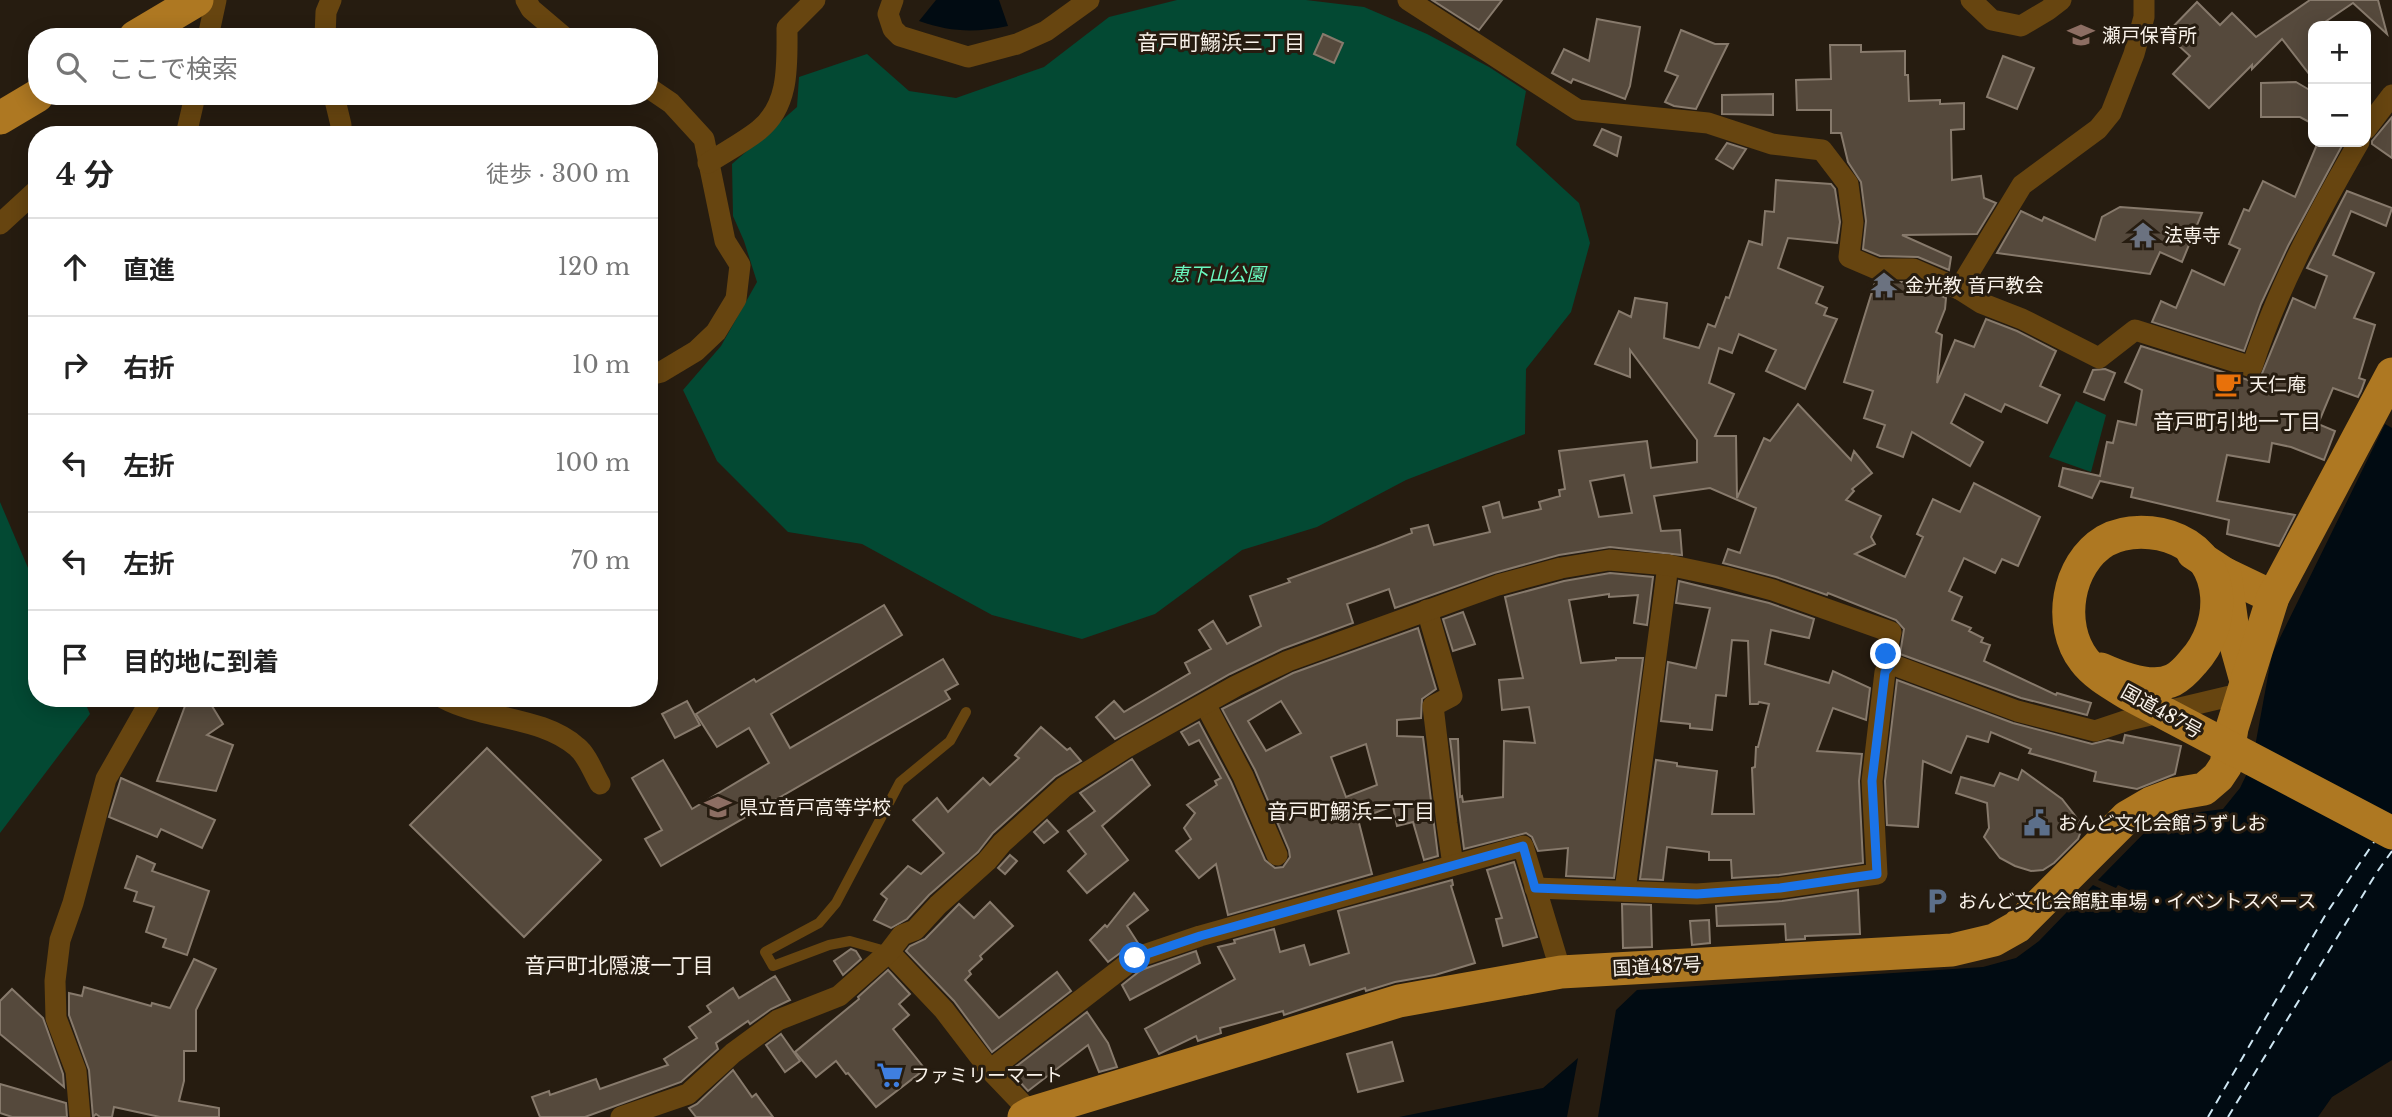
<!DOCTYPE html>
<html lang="ja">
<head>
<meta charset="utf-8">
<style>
	:root { --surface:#fff; --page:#f6f6f6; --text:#222; --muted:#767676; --line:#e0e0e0 }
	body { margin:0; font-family:"Libre Baskerville","Noto Sans JP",serif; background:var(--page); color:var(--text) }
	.controls { position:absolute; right:21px; top:21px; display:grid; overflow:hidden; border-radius:14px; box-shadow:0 4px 18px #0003 }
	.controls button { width:63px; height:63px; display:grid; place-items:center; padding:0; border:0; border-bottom:2px solid var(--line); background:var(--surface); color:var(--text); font:35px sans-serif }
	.stop { position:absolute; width:21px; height:21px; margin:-16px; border:5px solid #1a73e8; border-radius:50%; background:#fff }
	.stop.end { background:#1a73e8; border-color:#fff; box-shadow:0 2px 7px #0008 }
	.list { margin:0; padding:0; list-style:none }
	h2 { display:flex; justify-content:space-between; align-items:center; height:91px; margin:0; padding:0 28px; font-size:30px }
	h2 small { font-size:23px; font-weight:400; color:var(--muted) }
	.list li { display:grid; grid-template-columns:46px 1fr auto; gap:21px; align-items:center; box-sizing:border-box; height:98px; padding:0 28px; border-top:2px solid var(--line) }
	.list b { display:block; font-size:26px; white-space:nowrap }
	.list em { font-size:23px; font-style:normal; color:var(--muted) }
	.icon { flex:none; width:38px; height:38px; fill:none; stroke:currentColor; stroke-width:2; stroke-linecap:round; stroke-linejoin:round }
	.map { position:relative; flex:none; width:2392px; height:1117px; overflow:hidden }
	.search { position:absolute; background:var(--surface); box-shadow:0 4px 18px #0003; left:28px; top:28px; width:630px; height:77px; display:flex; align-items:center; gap:18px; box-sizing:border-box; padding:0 24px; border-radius:28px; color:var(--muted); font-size:26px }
	.panel { position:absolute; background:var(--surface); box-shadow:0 4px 18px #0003; left:28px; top:126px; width:630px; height:581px; border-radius:28px }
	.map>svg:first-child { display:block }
</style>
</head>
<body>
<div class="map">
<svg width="2392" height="1117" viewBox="0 0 2392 1117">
	<rect width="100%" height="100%" fill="#261c10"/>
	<g fill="#034933">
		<polygon points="1306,0 1364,7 1427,34 1489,67 1526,91 1516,145 1579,203 1590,243 1571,312 1526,369 1525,434 1406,480 1317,527 1242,550 1155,614 1082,639 992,615 862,544 788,532 717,461 683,390 721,346 757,282 744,241 733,216 732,164 797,107 799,77 867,54 909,91 956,98 1044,67 1109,17 1177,0"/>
		<polygon points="2076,401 2106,415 2091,472 2049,457"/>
		<polygon points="0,502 37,589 37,698 83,698 90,714 0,833"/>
	</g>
	<g fill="#010b12">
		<path d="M 936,0 L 999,0 L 1008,26 C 974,33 951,32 919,21 Z"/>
		<polygon points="2385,424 2392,428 2392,1060 2332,1097 2318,1117 1598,1117 1616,1010 1637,990 1983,967 2016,958 2039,941 2093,885 2112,894 2110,898 2138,911 2144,897 2118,885 2116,888 2098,880 2150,827 2170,816 2223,809 2240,788 2252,763 2272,654"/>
		<polygon points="1578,1058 1567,1117 1399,1117 1543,1088"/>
	</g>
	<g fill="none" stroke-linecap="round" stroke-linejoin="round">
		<g stroke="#cee6f2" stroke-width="2" stroke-dasharray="9 7" stroke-linecap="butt">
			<polyline points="2208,1117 2326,914 2374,842"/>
			<polyline points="2228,1117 2377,872 2392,851"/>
		</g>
	</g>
	<g fill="#55493c" stroke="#877a6c" stroke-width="2" fill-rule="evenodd">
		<polygon points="1432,0 1502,0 1479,30"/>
		<polygon points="2310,0 2378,0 2387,34 2353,3 2319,26 2313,26 2310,32 2313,36 2313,79 2282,39 2252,69 2252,65 2209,108 2173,74 2190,56 2166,34 2197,2 2220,25 2232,13 2256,37"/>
		<polygon points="1597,19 1640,27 1630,86 1625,99 1573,79 1571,83 1552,73 1564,49 1589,61"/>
		<polygon points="1681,30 1715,44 1728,44 1696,109 1674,106 1665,102 1678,76 1665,71"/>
		<polygon points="1323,34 1343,43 1334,63 1314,54"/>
		<polygon points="1830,45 1861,45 1861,52 1905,51 1905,75 1908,75 1909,101 1940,100 1940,104 1964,103 1964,129 1951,130 1952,180 1981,176 1984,198 1996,203 1977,234 1902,235 1951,257 1949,270 1918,257 1880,256 1863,249 1866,221 1861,182 1848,162 1841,133 1831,133 1831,110 1797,110 1796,80 1831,79"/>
		<polygon points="2003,56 2034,68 2017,109 1987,97"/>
		<polygon points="2296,82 2313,92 2313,124 2300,117 2261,117 2261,83"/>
		<polygon points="1773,94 1773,115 1722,114 1722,95"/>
		<polygon points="2392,117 2392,158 2372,144 2372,141"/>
		<polygon points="1602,129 1621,137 1617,156 1594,145"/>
		<polygon points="2318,142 2344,142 2288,246 2261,304 2244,351 2152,322 2161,301 2176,308 2192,270 2224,285 2240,249 2229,244 2244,209 2249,211 2263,181 2295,197"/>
		<polygon points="1727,143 1746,149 1733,169 1716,159"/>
		<path d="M 1776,180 L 1831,184 L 1835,189 L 1840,222 L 1837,243 L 1788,238 L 1778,268 L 1823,287 L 1816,303 L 1827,308 L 1824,315 L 1837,319 L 1805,389 L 1766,371 L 1776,350 L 1739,334 L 1732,353 L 1719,348 L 1709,383 L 1734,394 L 1715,436 L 1736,436 L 1737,498 L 1764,438 L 1770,441 L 1798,404 L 1851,460 L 1854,451 L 1872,473 L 1852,489 L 1854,491 L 1846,500 L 1881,516 L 1871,537 L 1875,544 L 1855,554 L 1905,577 L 1923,537 L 1917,534 L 1933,499 L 1960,512 L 1974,483 L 2040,517 L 2018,566 L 2002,559 L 1995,573 L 1964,558 L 1949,591 L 1962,597 L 1952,620 L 1971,628 L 1969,631 L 1983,638 L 1981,642 L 1990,645 L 1984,661 L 2056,695 L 2057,693 L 2091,703 L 2087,715 L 2021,698 L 1900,654 L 1904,629 L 1896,620 L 1828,593 L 1827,595 L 1776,577 L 1723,563 L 1728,549 L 1740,553 L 1756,508 L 1710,488 L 1654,496 L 1661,531 L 1680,530 L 1682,555 L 1610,547 L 1559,555 L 1494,573 L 1395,608 L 1389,589 L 1347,604 L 1353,623 L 1282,649 L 1230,674 L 1115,739 L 1096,717 L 1114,701 L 1124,712 L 1190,673 L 1185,663 L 1211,649 L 1199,630 L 1213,621 L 1227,644 L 1261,626 L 1250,596 L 1290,582 L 1288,579 L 1376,547 L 1412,533 L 1411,529 L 1428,525 L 1434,545 L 1490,532 L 1483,507 L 1499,502 L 1503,518 L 1541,509 L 1539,502 L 1560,496 L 1559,490 L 1565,489 L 1559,451 L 1647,441 L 1651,468 L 1697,462 L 1697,440 L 1630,350 L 1630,377 L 1595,364 L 1619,311 L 1631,317 L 1635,298 L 1667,303 L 1664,338 L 1699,348 L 1708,324 L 1715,327 L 1726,297 L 1729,298 L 1749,241 L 1762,245 L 1765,211 L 1774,212 ZM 1624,475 L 1632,513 L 1599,517 L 1590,481 Z"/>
		<polygon points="2347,191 2392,208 2386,226 2351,211 2333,255 2374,273 2354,318 2375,325 2359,378 2365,380 2361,391 2358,397 2333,388 2318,424 2335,431 2324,460 2291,447 2272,443 2269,462 2227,455 2217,501 2295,515 2279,546 2227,534 2229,520 2131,497 2133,488 2100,481 2092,498 2059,486 2063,468 2100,476 2107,442 2113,443 2118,421 2136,425 2142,390 2125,382 2141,346 2248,380 2255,380 2261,376 2293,298 2315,308 2327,276 2307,268"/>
		<polygon points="2120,207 2202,213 2182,262 2160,252 2150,274 1997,253 2021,211 2042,221 2044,217 2095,240 2102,217"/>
		<polygon points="1875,282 1910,282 1946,298 1945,309 1936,332 1942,335 1937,383 1955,340 1974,347 1986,319 2017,331 2056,351 2040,386 2060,395 2047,423 2005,404 2001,412 1965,394 1951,423 1983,442 1970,466 1912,432 1903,457 1877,447 1885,425 1864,418 1873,391 1844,382"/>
		<polygon points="2105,369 2115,373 2104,400 2084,392 2093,370"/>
		<polygon points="1610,573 1653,577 1647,625 1634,623 1638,595 1609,597 1609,594 1569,600 1581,663 1616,660 1616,658 1643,658 1614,878 1566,876 1568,848 1538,851 1532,837 1526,833 1464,849 1450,739 1458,739 1460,797 1462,796 1463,802 1503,797 1504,741 1535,743 1529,707 1502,710 1499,680 1523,678 1505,597 1564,581"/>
		<polygon points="1679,581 1769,603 1814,619 1809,638 1771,630 1765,664 1829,683 1833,671 1870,688 1866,720 1833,708 1817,751 1862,754 1859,781 1863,863 1779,875 1732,878 1731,860 1709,860 1709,852 1667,847 1663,880 1640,879 1656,760 1677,763 1677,766 1717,771 1712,814 1754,814 1752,768 1755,767 1756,747 1758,747 1769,704 1759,702 1758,704 1750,704 1748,641 1732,640 1726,696 1716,695 1712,730 1690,728 1690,724 1661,721 1668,662 1696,668 1710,608 1676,603"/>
		<polygon points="884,605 902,635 771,714 790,748 943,659 958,684 945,691 950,699 661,866 645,839 662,830 632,778 663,760 692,809 769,763 749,728 717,747 696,714 754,679 756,682"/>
		<polygon points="1463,612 1475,644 1453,651 1443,619"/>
		<path d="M 1418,628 L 1436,689 L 1422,699 L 1421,718 L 1397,720 L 1397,736 L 1423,737 L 1438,856 L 1424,860 L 1413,822 L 1397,826 L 1393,806 L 1358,819 L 1372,874 L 1228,915 L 1216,864 L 1199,878 L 1176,851 L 1191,839 L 1184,828 L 1195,813 L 1187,805 L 1217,785 L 1215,781 L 1221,778 L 1199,740 L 1189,745 L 1181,732 L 1199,722 L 1231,782 L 1265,860 L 1275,868 L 1283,867 L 1290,857 L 1289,850 L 1255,770 L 1222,709 L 1293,673 ZM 1281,701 L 1301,733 L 1266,751 L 1248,721 ZM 1366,744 L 1377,785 L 1346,797 L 1331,757 Z"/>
		<polygon points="1897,680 2013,723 2092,744 2108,740 2123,743 2125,735 2181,746 2175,774 2137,789 2094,781 2096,772 2029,753 2031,749 1991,732 1988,742 1967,736 1951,773 1923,761 1918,827 1887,825 1885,781"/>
		<polygon points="188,698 207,698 223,724 207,735 233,745 216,791 157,781"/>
		<polygon points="687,701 700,725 675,738 662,714"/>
		<polygon points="1041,727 1067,750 1070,748 1081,761 1055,777 993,833 978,852 929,895 907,919 891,928 874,920 887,899 881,894 908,866 921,874 944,853 913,820 937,798 948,812 983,778 990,785 1019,758 1015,755"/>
		<polygon points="487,748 601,860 524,937 410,825"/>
		<polygon points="1132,759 1150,785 1102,826 1128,860 1087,893 1068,871 1086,854 1068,831 1095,811 1080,793"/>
		<polygon points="2022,770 2062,799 2083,826 2078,839 2054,863 2043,870 2031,871 2015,866 2000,858 1984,837 1989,828 1987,803 1956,793 1961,777 1994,786 2000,773 2018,780"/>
		<polygon points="121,778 215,820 202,848 161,829 157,837 109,817"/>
		<polygon points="1047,820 1058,832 1044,843 1034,832"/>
		<polygon points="1010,855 1017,861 1005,874 998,868"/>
		<polygon points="137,856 155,864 152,871 209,891 187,955 163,947 166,939 146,932 154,907 134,901 137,892 125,888"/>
		<polygon points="1514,862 1537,937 1503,946 1496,919 1502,918 1487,870"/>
		<polygon points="1452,880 1453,885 1451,886 1475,963 1435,975 1395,982 1366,991 1365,988 1284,1015 1283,1011 1220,1028 1221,1033 1198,1041 1196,1036 1159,1054 1145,1029 1235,979 1218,947 1235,943 1234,940 1274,929 1280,952 1304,945 1310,965 1349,953 1338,911"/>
		<polygon points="1858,890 1860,934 1805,936 1805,939 1786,940 1785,924 1717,926 1716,906 1782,901"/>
		<polygon points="1134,893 1148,910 1127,926 1138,943 1127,948 1108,962 1090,940 1105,925 1107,927"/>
		<polygon points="990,902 1013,926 980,956 982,959 969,971 971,974 965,980 999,1018 1057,972 1071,991 992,1052 954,1001 906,951 910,946 925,939 959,904 974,918"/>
		<polygon points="1622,904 1651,905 1652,947 1623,948"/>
		<polygon points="1709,920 1710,943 1692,945 1690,921"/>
		<polygon points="851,949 856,951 861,959 843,975 834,961"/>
		<polygon points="1196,951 1200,963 1130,1000 1122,985 1141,970"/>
		<polygon points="194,959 216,969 196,1010 196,1051 184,1051 184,1081 179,1101 219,1108 219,1117 160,1117 114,1107 112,1117 100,1117 96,1114 93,1117 89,1070 69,1015 69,993 82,996 84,987 151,1006 152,1003 170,1008"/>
		<polygon points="888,970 910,994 899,1004 909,1015 893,1029 925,1069 876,1107 848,1073 846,1074 836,1061 816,1077 795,1052 859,999 858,997"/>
		<polygon points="775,976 790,1000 771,1009 750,1024 748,1021 716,1043 718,1049 681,1082 585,1117 540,1117 532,1097 549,1091 550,1095 596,1079 600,1089 668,1065 664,1059 697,1038 689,1027 711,1012 707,1006 733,988 739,998"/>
		<polygon points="12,989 43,1018 63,1074 64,1087 0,1034 0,1001"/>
		<polygon points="1087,1012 1108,1043 1117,1067 1099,1072 1088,1045 1028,1091 1010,1071"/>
		<polygon points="781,1034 800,1061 785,1072 766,1045"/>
		<polygon points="1392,1042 1403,1081 1358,1092 1347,1054"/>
		<polygon points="733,1070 752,1097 756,1094 773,1117 696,1117 689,1108 697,1104"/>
		<polygon points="0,1084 66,1103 67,1117 12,1117 0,1113"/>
	</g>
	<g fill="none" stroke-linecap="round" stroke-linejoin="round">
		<polyline stroke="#674510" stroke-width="10" points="889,952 850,941 829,945 773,966 765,952 819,923 836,903 900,782 950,741 966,712"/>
		<g stroke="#674510" stroke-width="21">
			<polyline points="526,0 531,9 564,37"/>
			<polyline points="893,0 888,14 893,29 900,36 968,57 1017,44 1046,31 1089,0"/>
			<path d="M 1408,0 L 1578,110 L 1708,123 L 1772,144 L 1822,150 L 1848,184 L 1853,222 L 1849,257 L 1877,269 L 1913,269 L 1959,289 L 1981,303 L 2022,319 L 2099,358 L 2135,330 L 2252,367 C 2277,289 2318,213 2359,142"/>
			<polyline points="1971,0 1992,20 2021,26 2048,10 2061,0"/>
			<polyline points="208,37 216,0"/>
			<polyline points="325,37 326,12 331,0"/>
			<polyline points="649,88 671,103 704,139 725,241 740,265 736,299 716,332 696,351 661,372 649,375"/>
			<polyline points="334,96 341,125 339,135"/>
			<polyline points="2366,129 2392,95"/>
			<polyline points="186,135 195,96"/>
			<path d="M 708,163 C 725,152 744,142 759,130 C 790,105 787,64 787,28 L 815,0"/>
			<polyline points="0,224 37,190"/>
			<polyline points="1959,289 2022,185 2098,129 2111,113 2134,54 2144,17 2144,0"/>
			<polyline points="1427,610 1452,696 1433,706 1447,824 1453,865"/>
			<path d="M 443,698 C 484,720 542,716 577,747 C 587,755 593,772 600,784"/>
			<polyline points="1205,704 1243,776 1277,855"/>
			<polyline points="1535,888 1697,894 1780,888 1877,874 1872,781 1885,672 1891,664"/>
			<polyline points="1625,891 1668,565"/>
			<polyline points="889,952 944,1010 990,1070 1031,1113"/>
			<polyline points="990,1070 1135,958 1200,936 1523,846 1561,972"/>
			<polyline points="80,1117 76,1071 56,1018 55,981 60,940 73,903 106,779 152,698"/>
			<polyline points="621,1117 688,1094 733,1053 778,1020 839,996 889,952 902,935 915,930 938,905 987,861 1002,843 1064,787 1127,747 1236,686 1288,661 1498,585 1561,568 1609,560 1668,565 1725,577 1773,590 1891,632 1886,654 1891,664 2017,711 2095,731 2125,721 2243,693"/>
		</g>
		<g stroke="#ae7822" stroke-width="33">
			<polyline points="135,37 197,0"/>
			<polyline points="0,118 37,96"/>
			<polyline points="2193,553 2225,574 2273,597"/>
			<polyline points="2225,574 2234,638 2246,681"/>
			<polyline points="1024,1117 1031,1113 1399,1001 1561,972 1952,950 1994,940 2017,927 2127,817 2151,803 2175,794 2204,789 2218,777 2226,765 2232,728 2273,597 2392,374"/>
		</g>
		<path stroke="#ae7822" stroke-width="33" d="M 2101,669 C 2121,678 2152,690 2173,680 C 2181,676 2188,668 2193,662 C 2226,626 2228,563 2178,540 C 2156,530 2126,529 2105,541 C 2067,564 2057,625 2084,660 C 2095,675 2114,685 2130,695 L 2392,833"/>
	</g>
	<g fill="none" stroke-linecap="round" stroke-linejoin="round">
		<polyline stroke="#1a73e8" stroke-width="9" points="1135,958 1200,936 1523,846 1535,888 1697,894 1780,888 1877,874 1872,781 1885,672 1891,664 1886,654"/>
	</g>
	<defs>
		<g id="school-bare" transform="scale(2.1)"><path d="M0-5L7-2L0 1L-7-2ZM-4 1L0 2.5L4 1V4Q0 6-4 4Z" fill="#8d6e63" stroke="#261c10" stroke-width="2.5" paint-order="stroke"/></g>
		<g id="temple-bare" transform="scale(2.1)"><path d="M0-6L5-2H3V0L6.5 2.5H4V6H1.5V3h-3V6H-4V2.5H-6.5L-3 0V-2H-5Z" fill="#6b7280" stroke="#261c10" stroke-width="2.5" paint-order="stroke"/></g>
		<g id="cafe-bare" transform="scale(2.1)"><path d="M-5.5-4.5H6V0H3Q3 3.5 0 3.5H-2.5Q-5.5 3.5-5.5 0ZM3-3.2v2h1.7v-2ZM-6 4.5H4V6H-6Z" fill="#e8710a" stroke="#261c10" stroke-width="2.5" paint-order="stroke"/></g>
		<g id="civic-bare" transform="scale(2.1)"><path d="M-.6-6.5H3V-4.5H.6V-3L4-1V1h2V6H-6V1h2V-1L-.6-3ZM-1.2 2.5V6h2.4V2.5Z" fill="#5c6f8a" stroke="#261c10" stroke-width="2.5" paint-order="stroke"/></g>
		<g id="parking-bare" transform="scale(2.1)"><path d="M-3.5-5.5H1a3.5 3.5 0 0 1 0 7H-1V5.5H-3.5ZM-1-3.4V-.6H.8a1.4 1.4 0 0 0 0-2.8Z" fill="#5c6f8a" stroke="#261c10" stroke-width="2.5" paint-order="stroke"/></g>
		<g id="supermarket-bare" transform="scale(2.1)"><path d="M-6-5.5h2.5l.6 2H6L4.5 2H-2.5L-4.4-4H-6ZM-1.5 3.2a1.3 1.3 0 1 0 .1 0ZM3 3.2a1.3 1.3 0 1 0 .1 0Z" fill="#3f7fe0" stroke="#261c10" stroke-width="2.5" paint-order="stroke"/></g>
	</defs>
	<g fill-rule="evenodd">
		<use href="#school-bare" x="2081" y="35"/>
		<use href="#temple-bare" x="2143" y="235"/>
		<use href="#temple-bare" x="1884" y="285"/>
		<use href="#cafe-bare" x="2228" y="384"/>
		<use href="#school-bare" x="718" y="807"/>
		<use href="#civic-bare" x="2037" y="823"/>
		<use href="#parking-bare" x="1937" y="901"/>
		<use href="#supermarket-bare" x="890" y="1075"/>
	</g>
	<g text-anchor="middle" stroke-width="6" stroke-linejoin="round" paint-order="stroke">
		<g font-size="19" fill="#f9f2ea" stroke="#261c10" text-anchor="start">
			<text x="2102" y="42">瀬戸保育所</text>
			<text x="2164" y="242">法専寺</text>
			<text x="1905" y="292">金光教 音戸教会</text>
			<text x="2249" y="391">天仁庵</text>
			<text x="739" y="814">県立音戸高等学校</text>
			<text x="2058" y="830">おんど文化会館うずしお</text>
			<text x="1958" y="908">おんど文化会館駐車場・イベントスペース</text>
			<text x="911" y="1082">ファミリーマート</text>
		</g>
		<g font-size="19" font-style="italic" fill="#6afac1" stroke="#261c10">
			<text x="1218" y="281">恵下山公園</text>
		</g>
		<g font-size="19" fill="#f9f2ea" stroke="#261c10">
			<text transform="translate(2162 711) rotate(29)" y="7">国道487号</text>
			<text transform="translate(1657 966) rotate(-3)" y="7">国道487号</text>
		</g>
		<g font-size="21" fill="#f9f2ea" stroke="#261c10">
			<text x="1221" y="50">音戸町鰯浜三丁目</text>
			<text x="2237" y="429">音戸町引地一丁目</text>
			<text x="1351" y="819">音戸町鰯浜二丁目</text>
			<text x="619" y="973">音戸町北隠渡一丁目</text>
		</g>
	</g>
</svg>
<div class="controls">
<button>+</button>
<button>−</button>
</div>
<div class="stop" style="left:1135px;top:958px"></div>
<div class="stop end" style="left:1886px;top:654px"></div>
<div class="search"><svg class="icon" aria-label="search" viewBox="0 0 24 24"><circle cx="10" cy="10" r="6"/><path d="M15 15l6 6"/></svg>ここで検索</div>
<section class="panel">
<h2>4 分<small>徒歩 · 300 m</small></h2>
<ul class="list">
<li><svg class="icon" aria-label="ahead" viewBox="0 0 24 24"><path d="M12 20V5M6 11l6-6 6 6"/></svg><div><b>直進</b></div><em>120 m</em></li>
<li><svg class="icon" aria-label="right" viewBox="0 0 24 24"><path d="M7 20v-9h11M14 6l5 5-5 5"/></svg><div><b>右折</b></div><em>10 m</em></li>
<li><svg class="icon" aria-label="left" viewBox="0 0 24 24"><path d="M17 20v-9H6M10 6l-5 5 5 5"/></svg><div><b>左折</b></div><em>100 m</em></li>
<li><svg class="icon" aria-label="left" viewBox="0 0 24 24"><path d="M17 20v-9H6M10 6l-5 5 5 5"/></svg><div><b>左折</b></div><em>70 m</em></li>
<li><svg class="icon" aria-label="arrive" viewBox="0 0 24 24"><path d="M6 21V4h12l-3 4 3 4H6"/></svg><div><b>目的地に到着</b></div></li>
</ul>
</section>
</div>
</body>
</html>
